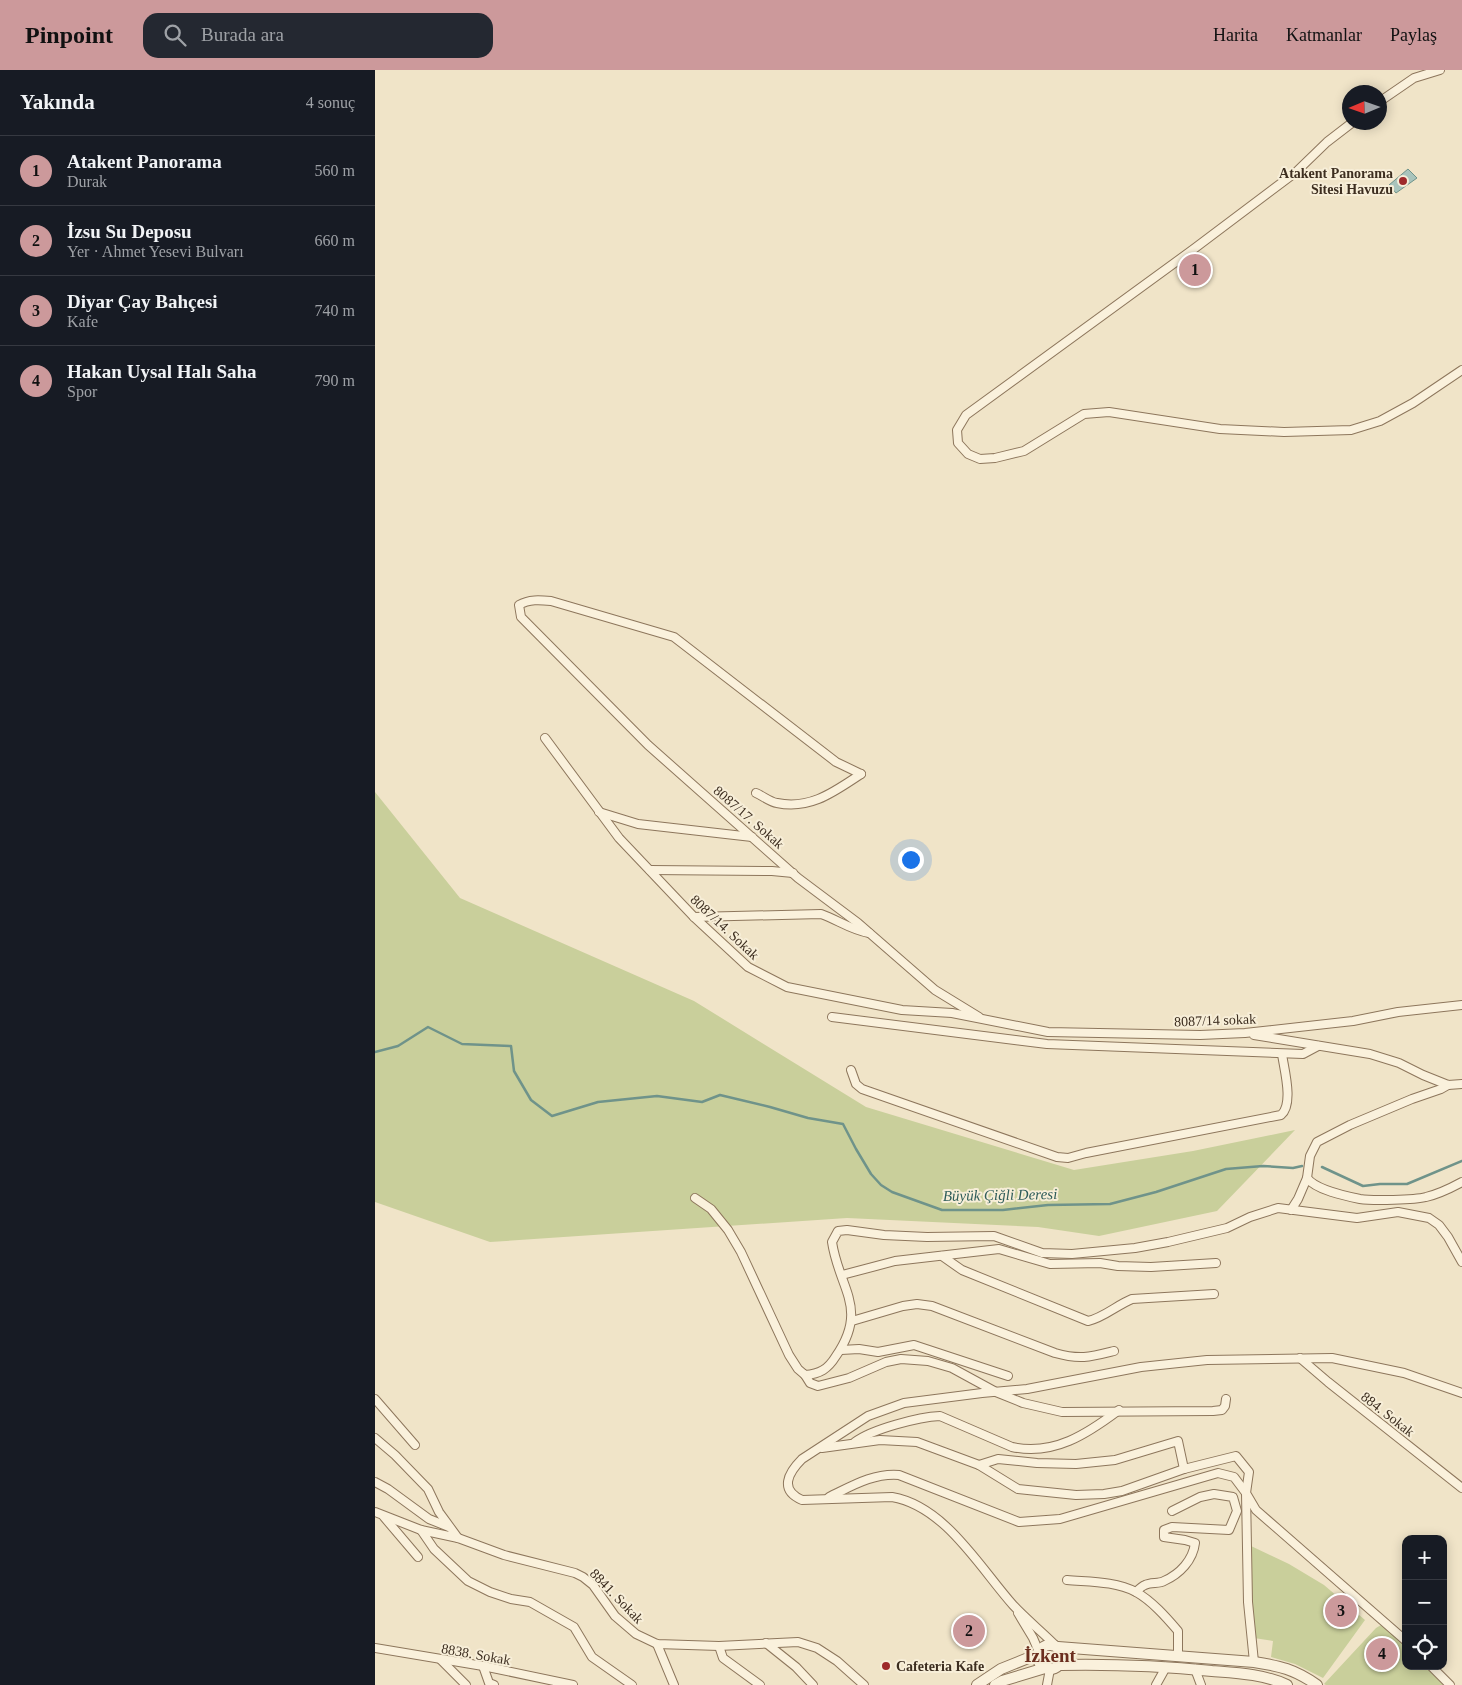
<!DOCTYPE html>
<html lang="tr">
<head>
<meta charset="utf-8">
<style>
	:root { --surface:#171b24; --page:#242831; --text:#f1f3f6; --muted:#9ea1a6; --line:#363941; --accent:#cc999b }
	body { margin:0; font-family:"Times New Roman",serif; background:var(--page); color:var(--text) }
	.controls { position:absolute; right:15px; bottom:15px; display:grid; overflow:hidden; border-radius:10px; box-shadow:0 2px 12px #0003 }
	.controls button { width:45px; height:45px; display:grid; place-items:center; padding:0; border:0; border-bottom:1px solid var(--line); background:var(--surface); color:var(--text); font:25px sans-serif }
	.compass { position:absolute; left:967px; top:15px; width:45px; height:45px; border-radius:50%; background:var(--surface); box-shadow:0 2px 12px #0003; rotate:268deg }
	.you { position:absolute; left:535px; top:789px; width:18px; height:18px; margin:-12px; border:4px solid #fff; border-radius:50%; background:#1a73e8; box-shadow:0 0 0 8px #1a73e833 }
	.badge { display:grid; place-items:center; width:32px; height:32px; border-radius:50%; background:var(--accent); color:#111; font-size:16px; font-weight:700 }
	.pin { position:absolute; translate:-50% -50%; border:2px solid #fff; box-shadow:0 1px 5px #0006 }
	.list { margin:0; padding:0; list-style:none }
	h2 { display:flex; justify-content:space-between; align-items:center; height:65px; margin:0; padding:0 20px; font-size:21px }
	h2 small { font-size:16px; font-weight:400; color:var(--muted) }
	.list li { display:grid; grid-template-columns:32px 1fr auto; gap:15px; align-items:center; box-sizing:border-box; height:70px; padding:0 20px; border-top:1px solid var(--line) }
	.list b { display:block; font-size:19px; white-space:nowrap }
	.list p { margin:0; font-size:16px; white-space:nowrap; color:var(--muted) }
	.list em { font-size:16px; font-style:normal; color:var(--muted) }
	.icon { flex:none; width:28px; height:28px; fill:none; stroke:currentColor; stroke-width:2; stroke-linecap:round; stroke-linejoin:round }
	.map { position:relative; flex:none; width:1087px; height:1615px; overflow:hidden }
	header { display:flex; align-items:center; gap:30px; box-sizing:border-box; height:70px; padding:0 25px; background:var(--accent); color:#111 }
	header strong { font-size:24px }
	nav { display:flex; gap:28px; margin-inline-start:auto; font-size:18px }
	.search { width:350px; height:45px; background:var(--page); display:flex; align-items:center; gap:12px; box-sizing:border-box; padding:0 18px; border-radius:15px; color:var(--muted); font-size:19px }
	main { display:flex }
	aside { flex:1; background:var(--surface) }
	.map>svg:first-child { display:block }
</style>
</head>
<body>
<header>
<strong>Pinpoint</strong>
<div class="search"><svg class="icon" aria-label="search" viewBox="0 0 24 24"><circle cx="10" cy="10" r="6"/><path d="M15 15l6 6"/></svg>Burada ara</div>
<nav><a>Harita</a><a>Katmanlar</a><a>Paylaş</a></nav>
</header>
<main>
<aside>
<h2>Yakında<small>4 sonuç</small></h2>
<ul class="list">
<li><span class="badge">1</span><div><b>Atakent Panorama</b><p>Durak</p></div><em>560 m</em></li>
<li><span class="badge">2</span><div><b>İzsu Su Deposu</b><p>Yer · Ahmet Yesevi Bulvarı</p></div><em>660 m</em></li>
<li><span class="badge">3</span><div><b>Diyar Çay Bahçesi</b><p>Kafe</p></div><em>740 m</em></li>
<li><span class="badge">4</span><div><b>Hakan Uysal Halı Saha</b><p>Spor</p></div><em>790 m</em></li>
</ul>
</aside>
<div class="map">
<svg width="1087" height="1615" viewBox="0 0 1087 1615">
	<rect width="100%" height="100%" fill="#f0e4c8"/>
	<g fill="#c9cf9b">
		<polygon points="0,722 85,828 319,931 491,1037 699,1100 818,1081 920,1060 842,1141 724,1166 663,1157 472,1148 115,1172 0,1132"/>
		<polygon points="876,1476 914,1494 949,1515 990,1550 948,1608 920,1594 896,1587 898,1571 879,1568 876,1527"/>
		<polygon points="1006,1555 1031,1576 1031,1596 1052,1596 1072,1615 951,1615 949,1614 1001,1558"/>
	</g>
	<polygon fill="#a9c4bc" stroke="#6f938a" points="1033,99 1042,108 1021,123 1014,115"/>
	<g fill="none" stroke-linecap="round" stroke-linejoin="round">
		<g stroke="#6f938a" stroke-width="2.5">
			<polyline points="0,982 23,976 53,957 87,974 136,976 139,1001 156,1030 177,1046 223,1032 282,1026 327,1032 345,1025 395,1037 433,1048 468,1054 481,1079 496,1104 506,1115 517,1122 567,1140 628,1140 673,1135 735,1134 781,1122 851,1099 888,1096 918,1098 927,1096"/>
			<polyline points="947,1097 988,1116 1005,1114 1032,1114 1087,1091"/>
		</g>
		<g stroke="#8d765c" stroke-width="10">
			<g id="minor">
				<polyline points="1004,32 1039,8 1065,0"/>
				<polyline points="978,52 952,72 921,102 820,178 591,345 582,360 583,373 593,384 605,389 620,388 649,381 709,344 734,342 845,359 909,362 976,360 1005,351 1038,333 1087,300"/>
				<polyline points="170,668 244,768 319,847 373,897 412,917 527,940 577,943 673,962 825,965 870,963 978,951 1023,942 1087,935"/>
				<path d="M 486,704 L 461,692 L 299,567 L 176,531 C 165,530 154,529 144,535 L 146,547 L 273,675 L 423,808 L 483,853 L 560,920 L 604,947"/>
				<path d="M 381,723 C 388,726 395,732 402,733 C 436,740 460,721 486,704"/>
				<polyline points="224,742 263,754 377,767"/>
				<polyline points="275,800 397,801 418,803"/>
				<path d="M 319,847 L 446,844 C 463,850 476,860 494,863"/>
				<polyline points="457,947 672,974 928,984 943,976"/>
				<polyline points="879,965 995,984 1024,993 1048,1005 1073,1015 1087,1014"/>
				<path d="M 476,1000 L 481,1014 L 487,1019 L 682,1087 L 693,1088 L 711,1083 L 906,1045 C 919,1034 909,999 907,984"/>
				<path d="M 1073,1015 L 1066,1019 L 1037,1029 L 975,1055 L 942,1072 L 935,1086 L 932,1108 C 941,1120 970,1126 985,1129 C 997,1131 1040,1130 1051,1127 C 1064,1124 1076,1118 1087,1112"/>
				<path d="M 320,1128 L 336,1139 L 353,1160 L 366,1182 L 414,1285 L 423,1299 L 430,1305 C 445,1304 453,1299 461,1286 C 494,1238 464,1219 457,1172 L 463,1161 L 472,1160 L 509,1165 L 552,1167 L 619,1166 L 667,1183 L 697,1184 L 760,1178 L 793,1172 L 852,1158 L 875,1147 L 903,1138 L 982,1148 L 1023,1142 L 1054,1148 L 1064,1155 L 1073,1167 L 1087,1192"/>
				<polyline points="916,1140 923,1129 932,1108"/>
				<path d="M 567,1186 L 587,1200 L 713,1251 C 728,1248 742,1235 757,1229 L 839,1224"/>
				<polyline points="467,1205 520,1191 624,1179 675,1194 725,1193 743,1196 776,1197 841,1193"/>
				<path d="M 477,1251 L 528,1236 L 542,1234 L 557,1236 L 680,1283 C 705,1290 715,1287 739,1281"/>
				<polyline points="466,1280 484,1279 503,1282 539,1275 633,1306"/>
				<polyline points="925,1288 953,1312 1087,1418"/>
				<polyline points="430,1305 435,1313 443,1316 474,1308 511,1292 526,1289 553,1291 577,1298 621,1322 648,1333 687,1342 838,1341 847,1340 850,1336 851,1329"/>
				<polyline points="0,1329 40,1375"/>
				<polyline points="0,1368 20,1385 53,1419 64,1442 83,1468"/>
				<path d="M 480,1372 C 497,1359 544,1347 565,1346 L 637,1377 C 679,1386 712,1364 744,1340"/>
				<polyline points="447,1378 505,1370 542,1372 604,1395 643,1419 701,1425 729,1424 747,1421 809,1399 861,1386 874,1402 871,1423 881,1440 1031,1571"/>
				<polyline points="604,1395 623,1389 662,1393 701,1394 740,1390 803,1371 809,1399"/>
				<polyline points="0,1412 13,1419 54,1449 74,1457"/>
				<path d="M 454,1427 C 477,1416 498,1403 524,1405 L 644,1452 L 685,1449 L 843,1403 L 859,1407 L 871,1423 L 873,1532 L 879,1592"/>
				<polyline points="0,1442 46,1460 83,1468 129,1485 200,1503 208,1507 218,1515 240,1546 261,1564 282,1574 344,1576 423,1572 442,1578 462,1591 489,1615"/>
				<polyline points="9,1447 43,1487"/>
				<polyline points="46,1460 59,1479 93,1511 115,1522 136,1529 155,1532 199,1557 217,1587 257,1615"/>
				<path d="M 692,1510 C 714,1512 740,1511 761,1522 C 777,1531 791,1547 803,1561 L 803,1586"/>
				<path d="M 761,1522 C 763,1520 767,1516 770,1515 C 776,1512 784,1514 789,1511 C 805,1504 818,1490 820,1473 L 810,1470 L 789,1467 L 789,1460 L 797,1457 L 854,1460 L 862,1441 L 858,1427 L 839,1424 L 825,1427 L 797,1441"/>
				<polyline points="643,1543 658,1568 664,1582"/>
				<polyline points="391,1573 421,1597 438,1615"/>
				<polyline points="282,1574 299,1615"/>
				<path d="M 680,1575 C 666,1561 651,1549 638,1535 C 605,1498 570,1436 517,1427 L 427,1430 C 404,1420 413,1403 427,1389 L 493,1346 L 529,1333 L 607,1323 L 652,1319 L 766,1297 L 832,1290 L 957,1288 L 1029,1303 L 1087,1323"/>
				<polyline points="344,1576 348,1588 385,1615"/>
				<polyline points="0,1578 108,1596 198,1615"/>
				<polyline points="66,1590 91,1615"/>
				<polyline points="108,1596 114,1613 119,1615"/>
				<polyline points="1056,1596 1075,1615"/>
				<polyline points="820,1599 826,1615"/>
				<polyline points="672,1615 675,1599"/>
				<polyline points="781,1615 791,1597"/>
			</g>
		</g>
		<g stroke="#8d765c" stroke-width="12">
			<g id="tertiary">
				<circle cx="675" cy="1587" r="12"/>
				<path d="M 683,1577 L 879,1592 C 905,1596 919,1599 942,1615"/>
				<path d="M 685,1595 C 736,1594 787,1596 837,1601 C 863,1603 888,1604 912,1615"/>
				<polyline points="602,1615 626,1599 663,1584"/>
				<polyline points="620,1615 627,1611 670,1598"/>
			</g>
		</g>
		<use href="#minor" stroke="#faf1dc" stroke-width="8"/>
		<use href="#tertiary" stroke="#faf1dc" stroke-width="10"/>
	</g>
	<g fill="#9e2a2b" stroke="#f7eed8" stroke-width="2">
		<circle cx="1028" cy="111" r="5"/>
		<circle cx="511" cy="1596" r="5"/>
	</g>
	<g text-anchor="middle" stroke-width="4" stroke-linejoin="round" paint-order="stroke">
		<g font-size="14" font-weight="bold" fill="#3d2e20" stroke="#f7eed8" text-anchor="end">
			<text x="1018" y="108">Atakent Panorama<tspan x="1018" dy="16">Sitesi Havuzu</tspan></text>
			<text x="521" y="1601" text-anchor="start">Cafeteria Kafe</text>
		</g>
		<g font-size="14" fill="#3d2e20" stroke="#f7eed8">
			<text transform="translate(374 747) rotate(41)" y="5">8087/17. Sokak</text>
			<text transform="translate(350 857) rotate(43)" y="5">8087/14. Sokak</text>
			<text transform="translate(840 950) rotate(-2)" y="5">8087/14 sokak</text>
			<text transform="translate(1013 1344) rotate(38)" y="5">884. Sokak</text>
			<text transform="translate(242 1526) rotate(46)" y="5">8841. Sokak</text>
			<text transform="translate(101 1584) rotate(10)" y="5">8838. Sokak</text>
		</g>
		<g font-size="15" font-style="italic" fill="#2f5d5a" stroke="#f7eed8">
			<text transform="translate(625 1125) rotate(-1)" y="5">Büyük Çiğli Deresi</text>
		</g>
		<g font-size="19" font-weight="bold" fill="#6b2e1e" stroke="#f7eed8">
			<text x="675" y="1592">İzkent</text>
		</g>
	</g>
</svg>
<div class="controls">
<button>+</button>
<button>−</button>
<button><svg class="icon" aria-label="locate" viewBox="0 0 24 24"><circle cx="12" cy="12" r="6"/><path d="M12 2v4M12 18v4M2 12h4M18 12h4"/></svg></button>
</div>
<svg class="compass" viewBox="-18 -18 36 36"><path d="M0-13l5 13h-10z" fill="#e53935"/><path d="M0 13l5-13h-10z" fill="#9ea1a6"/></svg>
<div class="you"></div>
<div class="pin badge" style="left:820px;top:200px">1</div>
<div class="pin badge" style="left:594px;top:1561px">2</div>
<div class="pin badge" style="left:966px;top:1541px">3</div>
<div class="pin badge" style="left:1007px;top:1584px">4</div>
</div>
</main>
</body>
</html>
